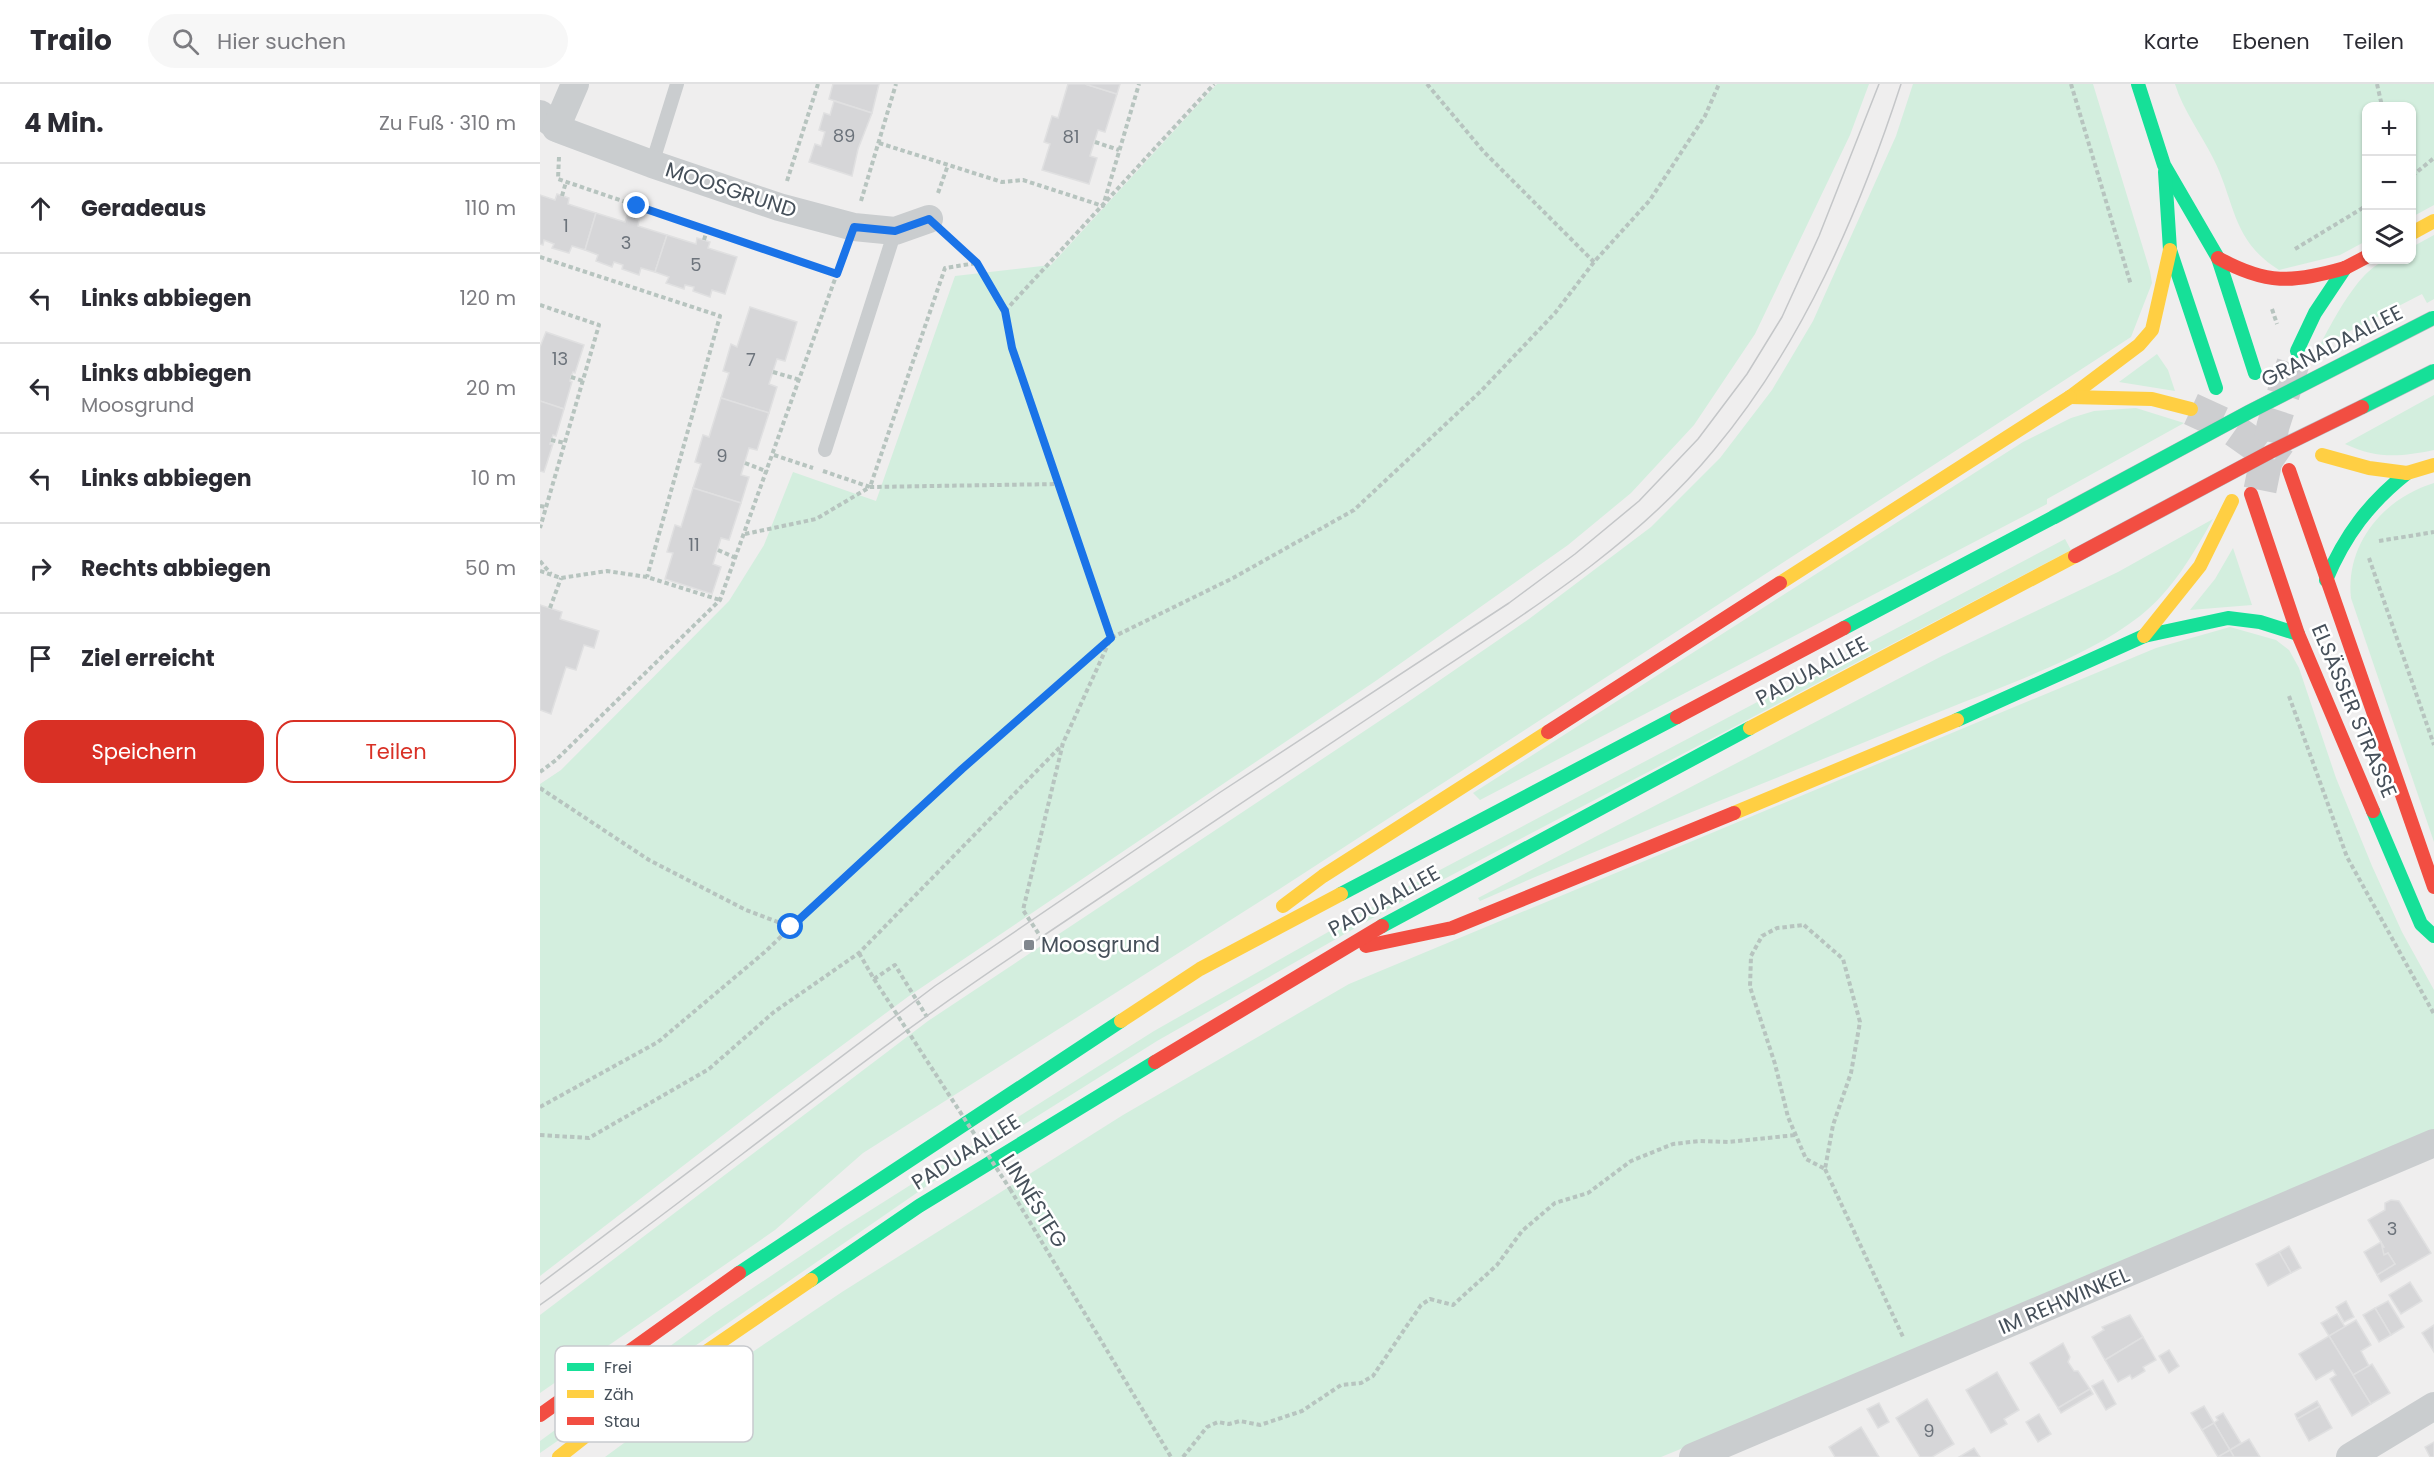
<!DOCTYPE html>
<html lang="de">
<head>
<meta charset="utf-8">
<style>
	:root { --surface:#fff; --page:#f7f7f7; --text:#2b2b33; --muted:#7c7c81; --line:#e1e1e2; --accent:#d93025 }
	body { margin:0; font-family:Poppins,sans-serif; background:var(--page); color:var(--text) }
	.controls { position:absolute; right:18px; top:18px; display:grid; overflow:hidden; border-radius:12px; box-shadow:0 2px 4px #0004 }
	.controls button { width:54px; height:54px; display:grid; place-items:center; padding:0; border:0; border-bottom:2px solid var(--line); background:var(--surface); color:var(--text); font:30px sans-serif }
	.stop { position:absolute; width:18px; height:18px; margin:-14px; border:4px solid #1a73e8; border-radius:50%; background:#fff }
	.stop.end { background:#1a73e8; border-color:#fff; box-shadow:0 2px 6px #0008 }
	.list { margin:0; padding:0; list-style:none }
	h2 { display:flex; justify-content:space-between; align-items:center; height:78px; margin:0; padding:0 24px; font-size:26px }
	h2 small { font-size:20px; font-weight:400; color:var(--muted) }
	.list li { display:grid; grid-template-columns:39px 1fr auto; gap:18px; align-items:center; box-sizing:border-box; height:90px; padding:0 24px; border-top:2px solid var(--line) }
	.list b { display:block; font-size:22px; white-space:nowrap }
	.list p { margin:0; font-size:20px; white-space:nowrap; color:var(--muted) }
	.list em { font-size:20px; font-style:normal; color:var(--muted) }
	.actions { display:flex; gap:12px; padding:18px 24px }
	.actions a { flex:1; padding:14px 0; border:2px solid var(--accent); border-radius:18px; text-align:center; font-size:21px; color:var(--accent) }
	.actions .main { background:var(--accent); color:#fff }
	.icon { flex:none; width:33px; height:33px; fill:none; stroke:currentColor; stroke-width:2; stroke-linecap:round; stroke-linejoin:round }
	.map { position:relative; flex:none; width:1894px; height:1373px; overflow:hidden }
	header { display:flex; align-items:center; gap:36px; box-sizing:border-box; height:84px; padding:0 30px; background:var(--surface); border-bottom:2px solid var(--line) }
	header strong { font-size:28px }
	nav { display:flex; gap:33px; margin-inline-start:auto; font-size:21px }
	.search { width:420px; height:54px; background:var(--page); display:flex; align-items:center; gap:15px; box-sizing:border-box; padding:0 21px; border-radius:33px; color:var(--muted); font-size:22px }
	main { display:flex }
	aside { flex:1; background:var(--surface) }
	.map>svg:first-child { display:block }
</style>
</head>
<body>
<header>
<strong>Trailo</strong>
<div class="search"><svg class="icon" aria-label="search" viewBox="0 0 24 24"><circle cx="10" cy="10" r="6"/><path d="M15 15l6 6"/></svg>Hier suchen</div>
<nav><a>Karte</a><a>Ebenen</a><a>Teilen</a></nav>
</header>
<main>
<aside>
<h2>4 Min.<small>Zu Fuß · 310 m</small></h2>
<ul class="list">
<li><svg class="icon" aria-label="ahead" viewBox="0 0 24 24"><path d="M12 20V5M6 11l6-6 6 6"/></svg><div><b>Geradeaus</b></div><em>110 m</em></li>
<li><svg class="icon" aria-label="left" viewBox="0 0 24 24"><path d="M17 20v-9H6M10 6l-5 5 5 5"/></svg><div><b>Links abbiegen</b></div><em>120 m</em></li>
<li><svg class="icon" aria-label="left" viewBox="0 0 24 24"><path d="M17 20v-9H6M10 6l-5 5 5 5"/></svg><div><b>Links abbiegen</b><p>Moosgrund</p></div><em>20 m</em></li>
<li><svg class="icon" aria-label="left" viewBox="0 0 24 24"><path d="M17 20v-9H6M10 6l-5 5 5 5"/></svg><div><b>Links abbiegen</b></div><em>10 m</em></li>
<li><svg class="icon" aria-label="right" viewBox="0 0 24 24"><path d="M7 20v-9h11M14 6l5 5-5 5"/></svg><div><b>Rechts abbiegen</b></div><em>50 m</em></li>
<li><svg class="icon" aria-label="arrive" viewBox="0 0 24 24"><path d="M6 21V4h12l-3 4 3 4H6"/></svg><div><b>Ziel erreicht</b></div></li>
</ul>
<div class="actions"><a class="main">Speichern</a><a>Teilen</a></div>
</aside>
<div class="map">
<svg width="1894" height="1373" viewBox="0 0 1894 1373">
	<rect width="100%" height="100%" fill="#efeeee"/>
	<g fill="#d3eede">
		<polygon points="677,0 1329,0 1310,51 1215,250 1154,341 1091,409 1028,461 837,596 369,912 239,1008 0,1192 0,700 21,686 189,517 224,461 253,388 336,417 415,192 511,181"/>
		<polygon points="1373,0 1553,0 1610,187 1612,199 1591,253 738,806 323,1069 235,1146 0,1309 0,1231 388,937 868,618 989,535 1111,443 1180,374 1232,306 1273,237 1356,52"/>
		<path d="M 1635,0 L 1894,0 L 1894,121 L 1872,133 L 1872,22 L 1826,22 L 1826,157 L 1800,171 L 1739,186 C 1691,156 1696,119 1673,74 C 1661,50 1643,26 1635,0 Z"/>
		<path d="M 1894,151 L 1894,215 L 1887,219 L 1882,210 L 1779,263 C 1792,239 1820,182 1848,176 C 1855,174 1864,176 1872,176 L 1872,163 Z"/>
		<polygon points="1617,270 1628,286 1635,307 1579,298"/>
		<path d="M 1894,311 L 1894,366 C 1860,373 1837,375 1805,360 Z"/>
		<polygon points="1596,324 1644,339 1507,415 1507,420 940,716 933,709 1483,358 1531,334 1554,327"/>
		<path d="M 1894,399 L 1894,758 L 1811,514 C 1805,460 1844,414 1894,399 Z"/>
		<path d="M 1673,435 C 1653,470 1633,506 1600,532 C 1544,576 1451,606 1384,634 C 1236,695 1087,752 940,817 L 938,814 L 1402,572 L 1578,488 Z"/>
		<polygon points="1525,455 1531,466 868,814 617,957 394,1097 0,1369 0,1357 174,1230 304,1143 614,947 864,805"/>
		<polygon points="1693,464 1712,521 1650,526 1675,495"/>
		<polygon points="1690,543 1736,556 1749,566 1759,584 1796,694 1832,782 1862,848 1894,906 1894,1047 1371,1271 1121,1373 65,1373 160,1303 302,1208 583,1031 809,900 1616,564"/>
	</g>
	<g fill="#d6d6d8" stroke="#e0e0e1" stroke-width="1.5">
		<polygon points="293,0 339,0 332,29 289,15"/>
		<polygon points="528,0 545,0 577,10 565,48 558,46 550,72 557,74 549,100 502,86 510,60 504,58 512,32 518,34"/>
		<polygon points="545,0 580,0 577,10"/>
		<polygon points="294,17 332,29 318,65 312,92 269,78 275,60 281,62 285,48 279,46 284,29 290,31"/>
		<polygon points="17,110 29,114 28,120 56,129 45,166 32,162 29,169 12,164 14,160 4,156 3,161 0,160 0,111 15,116"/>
		<polygon points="56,129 85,138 87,132 99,136 98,142 127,151 115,188 101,184 99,191 82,185 83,181 74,178 72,183 56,177 58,171 45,166"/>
		<polygon points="127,151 156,160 157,154 164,156 170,158 168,164 197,173 185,210 172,206 170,213 153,207 154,203 145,201 144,205 126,199 129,193 115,188"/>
		<polygon points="210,223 257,238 245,277 237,275 229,300 237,303 229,329 181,314 189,289 183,287 191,260 197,263"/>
		<polygon points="6,248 44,261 35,289 33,288 31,293 30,297 32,298 24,325 0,317 0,263"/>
		<polygon points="181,314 229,329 217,366 209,364 201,391 209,393 201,419 153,404 161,380 155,378 163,351 169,353"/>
		<polygon points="0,317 24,325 16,352 13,351 10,360 13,360 4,388 0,387"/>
		<polygon points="153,404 201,419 189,456 181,454 173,480 181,483 172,510 125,495 133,469 127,468 135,441 141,443"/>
		<polygon points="0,521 22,528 20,535 59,547 54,564 44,561 36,586 26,583 11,630 0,626"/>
		<polygon points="1851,1116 1859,1117 1891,1169 1841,1198 1837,1191 1855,1180 1848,1169 1844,1171 1841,1164 1844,1163 1828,1136 1845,1126 1845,1119"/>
		<polygon points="1841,1158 1844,1171 1848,1169 1855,1180 1837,1191 1824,1168"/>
		<polygon points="1749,1162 1761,1184 1751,1189 1739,1168"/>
		<polygon points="1739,1168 1751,1189 1728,1202 1716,1180"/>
		<polygon points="1870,1198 1882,1217 1861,1230 1849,1211"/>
		<polygon points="1806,1217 1814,1233 1804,1238 1796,1223"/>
		<polygon points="1848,1217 1864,1243 1851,1251 1835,1224"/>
		<polygon points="1835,1224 1851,1251 1839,1258 1823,1231"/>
		<polygon points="1797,1230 1805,1243 1789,1252 1781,1239"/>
		<polygon points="1590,1231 1603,1253 1565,1276 1552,1253 1564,1246 1562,1243"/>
		<polygon points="1816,1236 1831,1261 1821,1267 1829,1282 1813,1291 1789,1252"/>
		<polygon points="1894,1241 1894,1268 1882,1249"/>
		<polygon points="1789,1252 1831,1320 1812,1332 1790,1295 1796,1291 1793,1286 1776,1296 1759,1270"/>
		<polygon points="1603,1253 1616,1276 1603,1283 1605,1287 1592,1295 1590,1291 1578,1298 1565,1276"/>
		<polygon points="1523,1259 1530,1273 1528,1278 1534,1287 1538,1287 1550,1305 1518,1324 1490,1279"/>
		<polygon points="1629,1266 1639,1282 1629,1289 1619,1272"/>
		<polygon points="1832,1280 1850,1309 1831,1320 1813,1291"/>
		<polygon points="1457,1288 1479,1326 1464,1335 1467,1340 1451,1349 1426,1306"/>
		<polygon points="1563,1296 1576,1320 1566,1326 1552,1302"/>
		<polygon points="1550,1305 1553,1310 1521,1329 1518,1324"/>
		<polygon points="1387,1315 1414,1360 1392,1373 1380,1373 1356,1334"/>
		<polygon points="1777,1317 1780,1322 1757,1335 1755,1330"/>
		<polygon points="1339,1319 1349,1338 1338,1344 1327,1325"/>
		<polygon points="1664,1322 1674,1339 1662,1346 1651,1329"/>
		<polygon points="1780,1322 1792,1344 1769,1357 1757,1335"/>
		<polygon points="1683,1329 1701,1359 1690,1366 1674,1339 1678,1336 1676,1333"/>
		<polygon points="1499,1330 1511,1350 1498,1358 1486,1338"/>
		<polygon points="1674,1339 1690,1366 1678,1373 1662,1346"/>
		<polygon points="1321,1343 1339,1373 1295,1373 1289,1363"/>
		<polygon points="1709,1355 1720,1373 1694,1373 1690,1366"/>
		<polygon points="1894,1358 1894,1373 1890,1373 1885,1363"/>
		<polygon points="1434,1364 1440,1373 1419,1373"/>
		<polygon points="1690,1366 1694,1373 1678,1373"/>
	</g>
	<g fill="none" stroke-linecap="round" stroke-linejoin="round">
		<g stroke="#cdced0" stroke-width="33" stroke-dasharray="33 16" stroke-linecap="butt">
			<polyline points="1651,325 1688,342 1743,381"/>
			<polyline points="1720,406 1733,342 1757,267"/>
		</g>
		<g stroke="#b7c4bf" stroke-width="4" stroke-dasharray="4.5 3" stroke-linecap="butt">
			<polyline points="887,0 944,68 1054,178"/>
			<polyline points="1531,0 1591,201"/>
			<polyline points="1837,0 1842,22"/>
			<polyline points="555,58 579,66"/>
			<polyline points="339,59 462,98 483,96 563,122 599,0"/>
			<polyline points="19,73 18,95 297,190"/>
			<polyline points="1872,92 1894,74"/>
			<polyline points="247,97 278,0"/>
			<polyline points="398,109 408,81"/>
			<polyline points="22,112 26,98"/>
			<polyline points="321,117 356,0"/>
			<polyline points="93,134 97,122"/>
			<polyline points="408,152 437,179 465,227 472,264 571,554 523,659 483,826 504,858 502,859"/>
			<polyline points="164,156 167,146"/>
			<polyline points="1755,165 1826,122"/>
			<polyline points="0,173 180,232 107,493"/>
			<polyline points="0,221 59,241 0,444"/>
			<polyline points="1732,225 1737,240"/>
			<polyline points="465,227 674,0"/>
			<polyline points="233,288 260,296"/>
			<polyline points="31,293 43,297"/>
			<polyline points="11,356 25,359"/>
			<polyline points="234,371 273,384"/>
			<polyline points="205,379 228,388"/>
			<polyline points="283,387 330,403 405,184 437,179"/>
			<polyline points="0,422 6,423"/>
			<polyline points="205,450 276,435 330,403 519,400"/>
			<polyline points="1839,457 1894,448"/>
			<polyline points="178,466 196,474"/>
			<polyline points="1829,474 1894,661"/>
			<polyline points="0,477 11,490"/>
			<polyline points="0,487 21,494 67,487 107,493 180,516"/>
			<polyline points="10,524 21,494"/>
			<polyline points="1749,612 1807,773 1894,930"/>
			<polyline points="0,688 16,676 180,516 305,167"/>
			<polyline points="0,704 109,776 206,826 251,843"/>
			<polygon points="1264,841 1303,875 1320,938 1311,989 1293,1041 1285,1085 1266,1075 1248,1033 1235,980 1210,903 1211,872 1222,852 1237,844"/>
			<polyline points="319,869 334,895 355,881 387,933"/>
			<polyline points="0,1023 118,958 226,867 306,790 571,554 693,494 814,426 941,307 1015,229 1054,178 1110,116 1165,32 1179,0"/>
			<polyline points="0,1051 49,1054 169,985 234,928 319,869 523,660"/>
			<polyline points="1285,1085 1364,1255"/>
			<polyline points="470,1105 631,1373"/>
			<polyline points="643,1373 667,1343 678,1338 689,1340 700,1337 720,1341 762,1327 801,1301 821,1299 833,1292 881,1221 890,1215 913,1221 957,1181 982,1147 1015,1119 1048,1109 1091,1077 1133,1060 1160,1057 1188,1058 1256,1051"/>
		</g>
		<g stroke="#cacdcf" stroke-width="14">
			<polyline points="112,80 137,0"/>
			<polyline points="285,366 355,147"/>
		</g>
		<g stroke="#cacdcf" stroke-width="28">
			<polyline points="0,30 21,46 112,80 239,123 314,143 355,147 389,135"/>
			<polyline points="16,44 35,0"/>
			<polyline points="1153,1373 1894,1059"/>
			<polyline points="1810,1373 1894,1322"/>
		</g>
		<g stroke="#16e098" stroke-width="14">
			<polyline points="1598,0 1624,81 1678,174 1715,289"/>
			<polyline points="1625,88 1630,166 1676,304"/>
			<polyline points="1757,267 1775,229 1805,184"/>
			<path d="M 1786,496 C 1805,451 1829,419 1867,389"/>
			<polyline points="1304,544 1514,433"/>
			<polyline points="1604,552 1688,534 1720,538 1758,550"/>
			<polyline points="1417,636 1604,552"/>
			<polyline points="1833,727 1881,840 1894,852"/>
			<polyline points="801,810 1137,633"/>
			<polyline points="842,842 1210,644"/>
			<polyline points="199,1189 581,937"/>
			<polyline points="271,1196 379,1122 615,978"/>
		</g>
		<g stroke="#ffcf43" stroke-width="14">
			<polyline points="1872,149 1894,137"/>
			<polyline points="1530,313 1599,261 1612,246 1630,166"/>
			<polyline points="1530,313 1612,315 1651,325"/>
			<polyline points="1782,371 1829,384 1867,389"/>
			<polyline points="1867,389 1894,381"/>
			<polyline points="1240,499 1530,313"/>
			<polyline points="1604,552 1660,482 1692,417"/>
			<polyline points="1210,644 1535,472"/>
			<polyline points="1194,729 1417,636"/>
			<polyline points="743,822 783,792 1008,648"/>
			<polyline points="581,937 660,885 801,810"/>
			<polyline points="19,1373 62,1339 271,1196"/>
		</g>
		<g stroke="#f24e42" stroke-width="14">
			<path d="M 1678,174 C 1726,201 1753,199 1805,184"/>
			<polyline points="1805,184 1826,173"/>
			<polyline points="1749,386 1894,803"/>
			<polyline points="1711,410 1758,550 1833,727"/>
			<polyline points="1137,633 1304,544"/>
			<polyline points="1008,648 1240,499"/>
			<polyline points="826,862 912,844 1194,729"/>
			<polyline points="615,978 842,842"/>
			<polyline points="0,1331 199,1189"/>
		</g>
		<g stroke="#c4c6c8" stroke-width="1.5">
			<polyline points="0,1200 395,902 679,709 969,519 1035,470 1099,417 1158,355 1207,290 1242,233 1279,152 1339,0"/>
			<path d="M 0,1221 C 166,1103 321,972 491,860 C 616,777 741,693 866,609 C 973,537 1091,467 1174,366 C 1262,261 1319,129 1361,0"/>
		</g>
		<g stroke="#b4b8be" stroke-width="15" stroke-linecap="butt">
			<g id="fast-bridge">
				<polyline points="1822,323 1894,287"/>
				<polyline points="1514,433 1709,328 1893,234"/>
			</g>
		</g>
		<g stroke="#b4b8be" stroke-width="15" stroke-linecap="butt">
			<polyline id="jam-bridge" points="1535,472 1730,368 1822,323"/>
		</g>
		<polyline stroke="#b7c4bf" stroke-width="4" stroke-dasharray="4.5 3" stroke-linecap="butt" points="334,895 470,1105"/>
		<use href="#fast-bridge" stroke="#16e098" stroke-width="14"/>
		<use href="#jam-bridge" stroke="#f24e42" stroke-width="14"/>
	</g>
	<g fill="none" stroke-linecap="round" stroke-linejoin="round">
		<polyline stroke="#1a73e8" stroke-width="8" points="97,122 297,190 314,143 355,147 389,135 437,179 465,227 472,264 571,554 422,685 251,843"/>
	</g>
	<rect fill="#81878e" stroke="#fff" stroke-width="2" x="483" y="855" width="12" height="12" rx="3"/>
	<g text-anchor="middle" stroke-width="5" stroke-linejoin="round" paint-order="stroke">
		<g font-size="18" fill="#6c737b">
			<text x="304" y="58">89</text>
			<text x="531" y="59">81</text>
			<text x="26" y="148">1</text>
			<text x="86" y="165">3</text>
			<text x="156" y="187">5</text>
			<text x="20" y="281">13</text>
			<text x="211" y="282">7</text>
			<text x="182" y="378">9</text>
			<text x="154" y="467">11</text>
			<text x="1852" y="1151">3</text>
			<text x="1389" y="1353">9</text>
		</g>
		<g font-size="21" fill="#46505a" stroke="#fff">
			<text transform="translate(191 106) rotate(18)" y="7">MOOSGRUND</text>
			<text transform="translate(1792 262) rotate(-27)" y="7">GRANADAALLEE</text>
			<text transform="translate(1272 587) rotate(-28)" y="7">PADUAALLEE</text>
			<text transform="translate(1814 627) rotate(67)" y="7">ELSÄSSER STRASSE</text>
			<text transform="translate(844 817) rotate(-29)" y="7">PADUAALLEE</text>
			<text transform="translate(426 1068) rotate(-32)" y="7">PADUAALLEE</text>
			<text transform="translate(494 1117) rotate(58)" y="7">LINNÉSTEG</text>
			<text transform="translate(1524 1217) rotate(-23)" y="7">IM REHWINKEL</text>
		</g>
		<g font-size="21" fill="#46505a" stroke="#fff" text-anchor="start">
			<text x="501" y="868">Moosgrund</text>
		</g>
	</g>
	<rect x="15" y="1262" width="198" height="96" rx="9" fill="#fff" stroke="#c8cace" stroke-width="1.5"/>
	<rect x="27" y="1279" width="27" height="8" fill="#16e098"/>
	<rect x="27" y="1306" width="27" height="8" fill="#ffcf43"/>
	<rect x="27" y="1333" width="27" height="8" fill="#f24e42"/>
	<g font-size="16" fill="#46505a">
		<text x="64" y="1289">Frei</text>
		<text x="64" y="1316">Zäh</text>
		<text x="64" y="1343">Stau</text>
	</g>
</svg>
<div class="controls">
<button>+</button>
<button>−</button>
<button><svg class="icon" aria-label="layers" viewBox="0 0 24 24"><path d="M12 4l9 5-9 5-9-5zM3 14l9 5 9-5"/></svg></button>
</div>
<div class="stop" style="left:251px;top:843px"></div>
<div class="stop end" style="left:97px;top:122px"></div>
</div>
</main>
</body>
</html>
